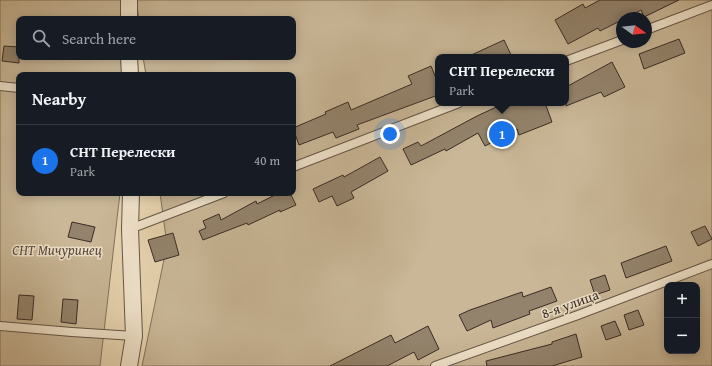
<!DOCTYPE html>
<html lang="en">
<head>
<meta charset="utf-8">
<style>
	:root { --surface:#171b24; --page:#20242c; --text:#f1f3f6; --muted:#9ea1a6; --line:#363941; --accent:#1a73e8 }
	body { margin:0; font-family:"Gentium Book Plus",serif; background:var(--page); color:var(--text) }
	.controls { position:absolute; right:12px; bottom:12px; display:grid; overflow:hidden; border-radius:8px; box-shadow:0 2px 10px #0003 }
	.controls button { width:36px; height:36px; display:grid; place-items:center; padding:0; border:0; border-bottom:1px solid var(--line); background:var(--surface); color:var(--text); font:20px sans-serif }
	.compass { position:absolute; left:616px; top:12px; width:36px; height:36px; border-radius:50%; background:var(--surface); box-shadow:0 2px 10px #0003; rotate:105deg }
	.you { position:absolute; left:390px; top:134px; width:14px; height:14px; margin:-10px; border:3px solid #fff; border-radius:50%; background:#1a73e8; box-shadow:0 0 0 6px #1a73e833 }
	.badge { display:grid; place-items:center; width:26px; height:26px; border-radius:50%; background:var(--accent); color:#fff; font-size:13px; font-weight:700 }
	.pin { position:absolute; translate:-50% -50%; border:2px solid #fff; box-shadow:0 1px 4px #0006 }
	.popup { position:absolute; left:435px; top:54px; width:134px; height:52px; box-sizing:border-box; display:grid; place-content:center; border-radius:8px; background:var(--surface); filter:drop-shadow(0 1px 3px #0005); font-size:13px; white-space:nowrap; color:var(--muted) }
	.popup b { font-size:15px; color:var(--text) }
	.popup::after { content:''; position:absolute; left:50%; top:100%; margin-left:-8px; border:8px solid transparent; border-top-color:var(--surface) }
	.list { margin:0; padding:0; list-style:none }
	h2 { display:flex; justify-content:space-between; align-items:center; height:52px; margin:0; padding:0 16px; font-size:17px }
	h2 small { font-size:13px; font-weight:400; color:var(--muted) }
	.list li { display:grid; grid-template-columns:26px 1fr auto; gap:12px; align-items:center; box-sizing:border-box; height:72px; padding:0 16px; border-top:1px solid var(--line) }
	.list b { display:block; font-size:15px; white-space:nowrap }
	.list p { margin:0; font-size:13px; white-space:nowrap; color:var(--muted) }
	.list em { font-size:13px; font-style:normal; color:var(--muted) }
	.icon { flex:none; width:22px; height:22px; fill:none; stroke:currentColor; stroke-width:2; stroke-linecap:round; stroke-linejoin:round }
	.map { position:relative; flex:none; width:712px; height:366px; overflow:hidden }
	.search { position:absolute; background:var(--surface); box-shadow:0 2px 10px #0003; left:16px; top:16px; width:280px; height:44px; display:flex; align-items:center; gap:10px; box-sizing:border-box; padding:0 14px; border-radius:8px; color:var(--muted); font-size:15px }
	.panel { position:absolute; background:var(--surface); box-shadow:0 2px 10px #0003; left:16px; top:72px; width:280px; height:124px; border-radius:8px }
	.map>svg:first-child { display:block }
</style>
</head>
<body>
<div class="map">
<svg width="712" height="366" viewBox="0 0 712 366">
	<rect width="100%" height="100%" fill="#e6d3ae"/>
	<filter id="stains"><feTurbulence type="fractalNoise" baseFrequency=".005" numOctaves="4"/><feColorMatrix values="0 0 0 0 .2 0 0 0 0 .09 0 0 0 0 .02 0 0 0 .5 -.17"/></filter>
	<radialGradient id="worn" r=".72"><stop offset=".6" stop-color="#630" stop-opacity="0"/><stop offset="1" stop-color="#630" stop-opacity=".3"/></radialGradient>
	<g fill="#c9b797" stroke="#82725e" fill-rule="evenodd">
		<polygon points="0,0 124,0 124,19 19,19 19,57 124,57 124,75 19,75 19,193 120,193 100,366 0,366"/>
		<path d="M 136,0 L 712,0 L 712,366 L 142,366 L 167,245 L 160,193 L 293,193 L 293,75 L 146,75 L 143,57 L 293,57 L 293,19 L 139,19 ZM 622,18 L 646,18 L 646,42 L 622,42 ZM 438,57 L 566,57 L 566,103 L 438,103 ZM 667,285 L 697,285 L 697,351 L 667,351 Z"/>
	</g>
	<g fill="#93836c" stroke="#3a2c25">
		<polygon points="600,0 679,0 644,17 641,10 626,18 622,18 622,20 600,31 598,28 568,44 555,20 583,4 585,8"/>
		<polygon points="679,39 685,53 644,69 639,54"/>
		<polygon points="504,40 512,57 467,57"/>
		<polygon points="4,46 19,47 19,63 2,61"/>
		<polygon points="612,62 625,87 604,97 601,92 566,106 566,87"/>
		<polygon points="431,66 438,83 438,95 357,125 359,129 336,138 333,132 299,145 293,128 326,114 325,112 348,102 351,110 412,84 408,76"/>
		<polygon points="505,103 545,103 552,122 519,135 517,129 485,146 478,133 446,151 445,149 411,165 403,149 418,142 421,146 477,116"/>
		<polygon points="380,157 388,171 351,192 354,198 337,206 332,196 319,202 313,189 343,175 344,177"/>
		<polygon points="279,193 290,193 296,205 280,212 280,210 248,225 247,223 203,240 199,231 206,228 203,221 219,214 221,220 256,201 257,204"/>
		<polygon points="72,222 95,227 91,242 68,237"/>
		<polygon points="705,226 712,239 698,246 691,232"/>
		<polygon points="173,233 179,255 155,262 148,240"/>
		<polygon points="666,246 672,261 626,278 621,263"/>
		<polygon points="605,275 610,290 595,295 590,280"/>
		<polygon points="551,287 557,301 529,311 530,314 493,328 491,320 467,331 459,315 470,310 522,292 523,297"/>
		<polygon points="19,295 34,296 32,320 17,319"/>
		<polygon points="63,299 78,300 76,324 61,322"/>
		<polygon points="638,310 644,325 629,330 624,315"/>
		<polygon points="615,321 621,335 606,340 601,326"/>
		<polygon points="428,326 439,349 418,360 414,352 387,366 330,366 391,335 395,343"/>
		<polygon points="576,334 582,357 552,366 487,366 486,361 552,344 552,342"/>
	</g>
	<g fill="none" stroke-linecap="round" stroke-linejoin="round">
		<g stroke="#655647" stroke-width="10">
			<g id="service">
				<polyline points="646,30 712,5"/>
				<polyline points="566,61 622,40"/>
				<polyline points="0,86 19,88"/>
				<polyline points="293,167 459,103"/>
				<polyline points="130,229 224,193"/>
				<polyline points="0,326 72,332 134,336"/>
				<polyline points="435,366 578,315 712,264"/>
			</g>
		</g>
		<g stroke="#655647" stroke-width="18">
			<g id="minor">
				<polyline points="129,0 129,19"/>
				<polyline points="129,57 130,75"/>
				<polyline points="129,366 134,336 130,229 131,193"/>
			</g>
		</g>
		<use href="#service" stroke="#efe2ca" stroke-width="8"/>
		<use href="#minor" stroke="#efe2ca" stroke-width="16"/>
	</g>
	<g text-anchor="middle" stroke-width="3" stroke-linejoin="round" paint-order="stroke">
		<g font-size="14" font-style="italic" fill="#57483c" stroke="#efe2ca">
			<text x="57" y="255">СНТ Мичуринец</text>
		</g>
		<g font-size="14" fill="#3a2c25" stroke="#efe2ca">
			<text transform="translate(570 304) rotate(-20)" y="5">8-я улица</text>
		</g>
	</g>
	<rect width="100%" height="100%" filter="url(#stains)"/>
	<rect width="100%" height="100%" fill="url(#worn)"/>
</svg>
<div class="controls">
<button>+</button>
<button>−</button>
</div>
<svg class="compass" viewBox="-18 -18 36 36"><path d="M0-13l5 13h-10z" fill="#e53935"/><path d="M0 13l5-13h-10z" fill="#9ea1a6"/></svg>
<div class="you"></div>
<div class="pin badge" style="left:502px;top:134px">1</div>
<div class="popup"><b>СНТ Перелески</b>Park</div>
<div class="search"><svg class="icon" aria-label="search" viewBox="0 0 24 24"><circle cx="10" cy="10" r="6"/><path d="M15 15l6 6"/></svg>Search here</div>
<section class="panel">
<h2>Nearby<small></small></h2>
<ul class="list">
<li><span class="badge">1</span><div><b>СНТ Перелески</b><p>Park</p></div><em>40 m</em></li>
</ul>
</section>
</div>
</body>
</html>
